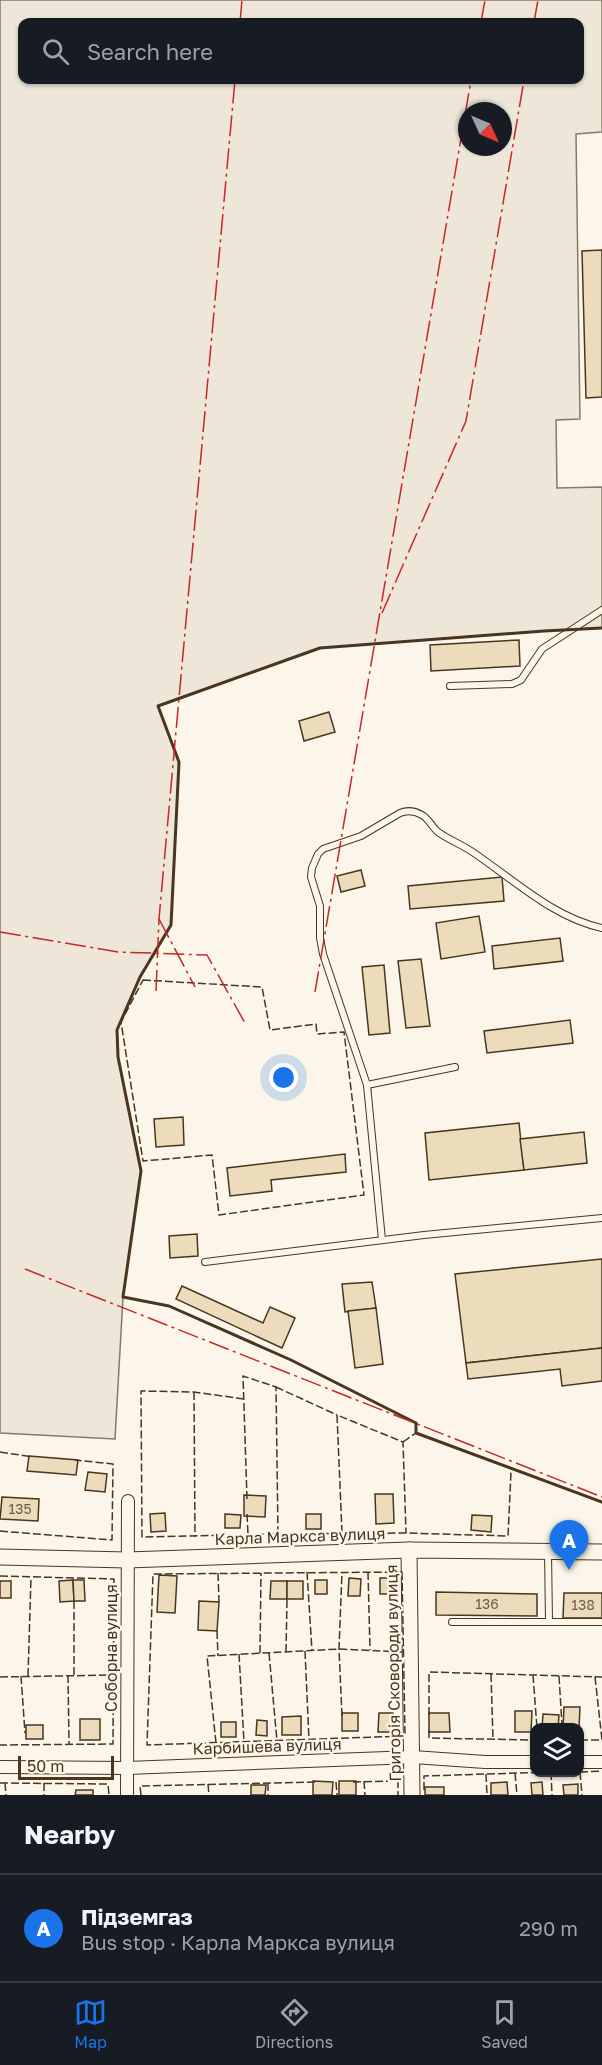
<!DOCTYPE html>
<html lang="en">
<head>
<meta charset="utf-8">
<style>
	:root { --surface:#171b24; --page:#242831; --text:#f1f3f6; --muted:#9ea1a6; --line:#363941; --accent:#1a73e8 }
	body { margin:0; font-family:"Golos Text",sans-serif; background:var(--page); color:var(--text) }
	.controls { position:absolute; right:18px; bottom:18px; display:grid; overflow:hidden; border-radius:12px; box-shadow:0 2px 4px #0004 }
	.controls button { width:54px; height:54px; display:grid; place-items:center; padding:0; border:0; border-bottom:2px solid var(--line); background:var(--surface); color:var(--text); font:30px sans-serif }
	.compass { position:absolute; left:458px; top:102px; width:54px; height:54px; border-radius:50%; background:var(--surface); box-shadow:0 2px 4px #0004; rotate:134deg }
	.scale { position:absolute; left:18px; bottom:15px; width:96px; box-sizing:border-box; padding-left:6px; border:3px solid #4a3520; border-top:0; font-size:16px; line-height:21px; white-space:nowrap; color:#4a3520; -webkit-text-stroke:4px #fbf6e9; paint-order:stroke }
	.you { position:absolute; left:284px; top:1078px; width:21px; height:21px; margin:-15px; border:4px solid #fff; border-radius:50%; background:#1a73e8; box-shadow:0 0 0 9px #1a73e833 }
	.badge { display:grid; place-items:center; width:39px; height:39px; border-radius:50%; background:var(--accent); color:#fff; font-size:20px; font-weight:700 }
	.pin { position:absolute; translate:-50% -50px; filter:drop-shadow(0 2px 3px #0008) }
	.pin::after { content:''; position:absolute; top:32px; width:21px; height:18px; background:inherit; clip-path:polygon(0 0,100% 0,50% 100%) }
	.list { margin:0; padding:0; list-style:none }
	h2 { display:flex; justify-content:space-between; align-items:center; height:78px; margin:0; padding:0 24px; font-size:26px }
	h2 small { font-size:20px; font-weight:400; color:var(--muted) }
	.list li { display:grid; grid-template-columns:39px 1fr auto; gap:18px; align-items:center; box-sizing:border-box; height:108px; padding:0 24px; border-top:2px solid var(--line) }
	.list b { display:block; font-size:22px; white-space:nowrap }
	.list p { margin:0; font-size:20px; white-space:nowrap; color:var(--muted) }
	.list em { font-size:20px; font-style:normal; color:var(--muted) }
	.icon { flex:none; width:33px; height:33px; fill:none; stroke:currentColor; stroke-width:2; stroke-linecap:round; stroke-linejoin:round }
	.map { position:relative; flex:none; width:602px; height:1795px; overflow:hidden }
	.search { position:absolute; background:var(--surface); box-shadow:0 2px 4px #0004; left:18px; right:18px; top:18px; height:66px; display:flex; align-items:center; gap:15px; box-sizing:border-box; padding:0 21px; border-radius:12px; color:var(--muted); font-size:22px }
	.sheet { height:186px; background:var(--surface) }
	nav { display:flex; justify-content:space-around; align-items:center; box-sizing:border-box; height:84px; border-top:2px solid var(--line); background:var(--surface); font-size:16px; color:var(--muted) }
	nav a { display:grid; justify-items:center; gap:3px }
	nav .on { color:var(--accent) }
	.map>svg:first-child { display:block }
</style>
</head>
<body>
<div class="map">
<svg width="602" height="1795" viewBox="0 0 602 1795">
	<rect width="100%" height="100%" fill="#fbf6e9"/>
	<path fill="#ede6d9" stroke="#887966" stroke-width="1.5" fill-rule="evenodd" d="M 0,0 L 602,0 L 602,132 L 576,134 L 580,419 L 556,420 L 557,488 L 602,487 L 602,628 L 544,631 L 320,648 L 158,706 L 179,762 L 171,925 L 140,977 L 117,1030 L 118,1057 L 141,1171 L 123,1297 L 115,1439 L 0,1433 ZM 22,22 L 580,22 L 580,80 L 22,80 ZM 467,111 L 503,111 L 503,147 L 467,147 Z"/>
	<g fill="#ecdcbc" stroke="#4a3520" stroke-width="1.5">
		<polygon points="602,250 602,397 586,398 582,251"/>
		<polygon points="519,640 520,666 431,671 430,645"/>
		<polygon points="329,712 335,732 304,741 299,721"/>
		<polygon points="361,870 365,886 341,892 337,876"/>
		<polygon points="502,877 504,901 410,909 408,886"/>
		<polygon points="479,916 485,952 441,959 436,923"/>
		<polygon points="560,938 563,961 494,969 492,946"/>
		<polygon points="421,959 430,1026 406,1028 398,961"/>
		<polygon points="384,965 390,1033 369,1035 362,967"/>
		<polygon points="570,1020 573,1043 487,1053 484,1031"/>
		<polygon points="183,1117 184,1145 156,1147 154,1119"/>
		<polygon points="519,1123 524,1170 429,1180 425,1133"/>
		<polygon points="584,1132 587,1163 524,1170 520,1139"/>
		<polygon points="345,1154 346,1172 271,1180 272,1191 230,1196 227,1168"/>
		<polygon points="197,1234 198,1256 170,1258 169,1236"/>
		<polygon points="602,1259 602,1348 466,1363 455,1274"/>
		<polygon points="372,1282 376,1308 345,1312 342,1284"/>
		<polygon points="182,1286 263,1323 270,1307 295,1318 282,1348 176,1299"/>
		<polygon points="376,1308 383,1364 355,1368 348,1311"/>
		<polygon points="602,1348 602,1381 562,1386 560,1369 468,1379 466,1363"/>
		<polygon points="29,1456 78,1460 76,1475 27,1471"/>
		<polygon points="88,1472 107,1474 105,1492 85,1490"/>
		<polygon points="375,1494 393,1494 394,1523 376,1524"/>
		<polygon points="244,1495 266,1496 265,1517 244,1516"/>
		<polygon points="2,1497 39,1499 38,1521 0,1519"/>
		<polygon points="165,1513 166,1531 151,1532 150,1514"/>
		<polygon points="225,1514 241,1515 240,1528 225,1528"/>
		<rect x="306" y="1514" width="15" height="15"/>
		<polygon points="472,1515 492,1516 491,1532 471,1530"/>
		<polygon points="159,1575 177,1576 175,1613 157,1612"/>
		<polygon points="349,1578 361,1579 360,1596 348,1596"/>
		<rect x="380" y="1578" width="12" height="16"/>
		<polygon points="73,1580 74,1601 60,1602 59,1581"/>
		<polygon points="73,1580 84,1580 85,1601 74,1601"/>
		<rect x="315" y="1580" width="12" height="14"/>
		<rect x="0" y="1581" width="11" height="17"/>
		<polygon points="271,1581 287,1581 287,1599 270,1599"/>
		<rect x="287" y="1581" width="16" height="18"/>
		<polygon points="436,1592 537,1594 537,1616 436,1615"/>
		<polygon points="564,1593 602,1593 602,1618 563,1618"/>
		<polygon points="199,1601 219,1602 217,1631 198,1630"/>
		<polygon points="564,1707 580,1707 579,1728 563,1728"/>
		<polygon points="515,1711 532,1711 531,1732 515,1732"/>
		<rect x="342" y="1713" width="16" height="18"/>
		<polygon points="379,1713 393,1713 392,1732 378,1732"/>
		<polygon points="429,1713 449,1713 450,1732 429,1732"/>
		<polygon points="543,1714 559,1715 558,1728 542,1728"/>
		<polygon points="301,1716 301,1735 282,1735 282,1717"/>
		<rect x="80" y="1719" width="20" height="21"/>
		<polygon points="257,1720 267,1721 267,1736 256,1735"/>
		<rect x="221" y="1722" width="15" height="15"/>
		<rect x="26" y="1725" width="17" height="14"/>
		<polygon points="313,1781 333,1782 332,1795 313,1795"/>
		<rect x="339" y="1781" width="17" height="14"/>
		<polygon points="507,1782 508,1795 491,1795 491,1783"/>
		<polygon points="542,1782 543,1795 532,1795 531,1783"/>
		<polygon points="578,1784 578,1795 564,1795 563,1785"/>
		<polygon points="251,1785 266,1785 265,1795 251,1795"/>
		<rect x="425" y="1787" width="19" height="8"/>
		<polygon points="76,1790 93,1790 93,1795 75,1795"/>
	</g>
	<g fill="none" stroke-linecap="round" stroke-linejoin="round">
		<g stroke="#4a3520" stroke-width="8">
			<g id="service">
				<polyline points="450,686 512,684 521,680 542,649 602,610"/>
				<polyline points="367,1085 455,1067"/>
				<path d="M 382,1240 L 367,1085 L 323,954 L 320,938 L 320,906 L 311,877 L 312,868 L 318,854 L 323,849 L 361,836 L 400,813 C 407,810 415,811 422,815 C 429,819 432,827 438,832 C 449,840 463,845 474,853 C 514,880 554,918 602,928"/>
				<polyline points="205,1262 424,1235 602,1218"/>
				<polyline points="548,1552 549,1622"/>
				<polyline points="452,1622 602,1622"/>
			</g>
		</g>
		<g stroke="#4a3520" stroke-width="14">
			<g id="minor">
				<polyline points="580,1762 602,1762"/>
				<polyline points="0,1767 127,1768 413,1757 485,1762 534,1762"/>
				<polyline points="127,1795 128,1501"/>
			</g>
		</g>
		<g stroke="#4a3520" stroke-width="17">
			<g id="tertiary">
				<polyline points="409,1550 412,1795"/>
				<polyline points="0,1557 127,1560 409,1550 602,1552"/>
			</g>
		</g>
		<use href="#service" stroke="#fbf6e9" stroke-width="6"/>
		<use href="#minor" stroke="#fbf6e9" stroke-width="12"/>
		<use href="#tertiary" stroke="#fbf6e9" stroke-width="15"/>
		<g stroke="#4a3520" stroke-width="1.5" stroke-dasharray="8 3" stroke-linecap="butt">
			<polygon points="143,980 262,987 270,1030 316,1024 317,1034 344,1032 364,1195 219,1215 212,1155 143,1161 121,1022"/>
			<polyline points="276,1387 337,1415"/>
			<polyline points="194,1392 195,1537"/>
			<polyline points="244,1399 194,1392 141,1391 142,1537 272,1534 406,1533 508,1536 511,1472"/>
			<polyline points="403,1442 416,1433"/>
			<polyline points="0,1452 33,1457"/>
			<polyline points="247,1499 243,1376 276,1387 278,1534"/>
			<polyline points="247,1514 248,1534"/>
			<polyline points="0,1531 112,1540 113,1464 75,1460"/>
			<polyline points="342,1533 337,1415 403,1442 406,1533"/>
			<polyline points="307,1572 312,1651"/>
			<polyline points="368,1572 370,1650"/>
			<polygon points="402,1572 405,1736 147,1745 153,1574"/>
			<polyline points="218,1573 219,1602"/>
			<polyline points="0,1576 114,1579 113,1744 0,1745"/>
			<polyline points="217,1631 218,1656"/>
			<polyline points="305,1651 309,1740"/>
			<polyline points="286,1652 287,1599"/>
			<polyline points="260,1653 261,1573"/>
			<polyline points="269,1653 277,1741"/>
			<polyline points="239,1654 244,1742"/>
			<polyline points="491,1674 493,1739"/>
			<polyline points="68,1675 69,1744"/>
			<polyline points="74,1675 74,1601"/>
			<polyline points="533,1675 537,1728"/>
			<polyline points="21,1676 25,1733"/>
			<polyline points="28,1676 31,1577"/>
			<polyline points="559,1676 562,1725"/>
			<polyline points="0,1677 113,1675"/>
			<polyline points="595,1677 602,1740"/>
			<polyline points="429,1715 429,1672 602,1677"/>
			<polyline points="342,1716 339,1649 342,1572"/>
			<polyline points="429,1730 429,1738 534,1740"/>
			<polyline points="580,1740 602,1740"/>
			<polyline points="216,1743 207,1656 339,1649 404,1652"/>
			<polyline points="551,1772 552,1795"/>
			<polyline points="580,1772 582,1795"/>
			<polyline points="580,1772 602,1771"/>
			<polyline points="515,1773 517,1795"/>
			<polyline points="486,1774 487,1795"/>
			<polyline points="364,1781 365,1795"/>
			<polyline points="336,1782 337,1795"/>
			<polyline points="353,1782 398,1781 398,1795"/>
			<polyline points="0,1783 108,1784 109,1795"/>
			<polyline points="5,1783 6,1795"/>
			<polyline points="44,1783 44,1795"/>
			<polyline points="268,1783 268,1795"/>
			<polyline points="208,1784 209,1795"/>
			<polyline points="424,1790 424,1776 551,1772"/>
			<polyline points="141,1795 140,1786 317,1782"/>
		</g>
		<polyline stroke="#4a3520" stroke-width="3" points="602,628 544,631 320,648 158,706 179,762 171,925 140,977 117,1030 118,1057 141,1171 123,1297 169,1306 291,1360 416,1423 416,1433 602,1502"/>
		<g stroke="#c62828" stroke-width="1.5" stroke-dasharray="21 4.5 3 4.5" stroke-linecap="butt">
			<polyline points="240,22 242,0"/>
			<polyline points="481,22 485,0"/>
			<polyline points="534,22 538,0"/>
			<polyline points="382,613 466,421 524,80"/>
			<polyline points="159,919 195,987"/>
			<polyline points="0,932 118,952 207,955 245,1023"/>
			<polyline points="156,991 159,919 235,80"/>
			<polyline points="315,992 471,80"/>
			<polyline points="25,1269 602,1497"/>
		</g>
	</g>
	<g text-anchor="middle" stroke-width="4.5" stroke-linejoin="round" paint-order="stroke">
		<g font-size="14" fill="#725f47">
			<text x="20" y="1514">135</text>
			<text x="487" y="1609">136</text>
			<text x="583" y="1610">138</text>
		</g>
		<g font-size="16" fill="#4a3520" stroke="#fbf6e9">
			<text transform="translate(300 1536) rotate(-2)" y="6">Карла Маркса вулиця</text>
			<text transform="translate(111 1648) rotate(-90)" y="6">Соборна вулиця</text>
			<text transform="translate(393 1673) rotate(-91)" y="6">Григорія Сковороди вулиця</text>
			<text transform="translate(267 1746) rotate(-2)" y="6">Карбишева вулиця</text>
		</g>
	</g>
</svg>
<div class="controls">
<button><svg class="icon" aria-label="layers" viewBox="0 0 24 24"><path d="M12 4l9 5-9 5-9-5zM3 14l9 5 9-5"/></svg></button>
</div>
<svg class="compass" viewBox="-18 -18 36 36"><path d="M0-13l5 13h-10z" fill="#e53935"/><path d="M0 13l5-13h-10z" fill="#9ea1a6"/></svg>
<div class="scale">50 m</div>
<div class="you"></div>
<div class="pin badge" style="left:569px;top:1570px">A</div>
<div class="search"><svg class="icon" aria-label="search" viewBox="0 0 24 24"><circle cx="10" cy="10" r="6"/><path d="M15 15l6 6"/></svg>Search here</div>
</div>
<section class="sheet">
<h2>Nearby<small></small></h2>
<ul class="list">
<li><span class="badge">A</span><div><b>Підземгаз</b><p>Bus stop · Карла Маркса вулиця</p></div><em>290 m</em></li>
</ul>
</section>
<nav>
<a class="on"><svg class="icon" aria-label="map" viewBox="0 0 24 24"><path d="M3 6l6-2 6 2 6-2v14l-6 2-6-2-6 2zM9 4v14M15 6v14"/></svg>Map</a>
<a><svg class="icon" aria-label="directions" viewBox="0 0 24 24"><path d="M12 3l9 9-9 9-9-9zM9 14v-3h6M13 9l2 2-2 2"/></svg>Directions</a>
<a><svg class="icon" aria-label="saved" viewBox="0 0 24 24"><path d="M7 4h10v16l-5-4-5 4z"/></svg>Saved</a>
</nav>
</body>
</html>
